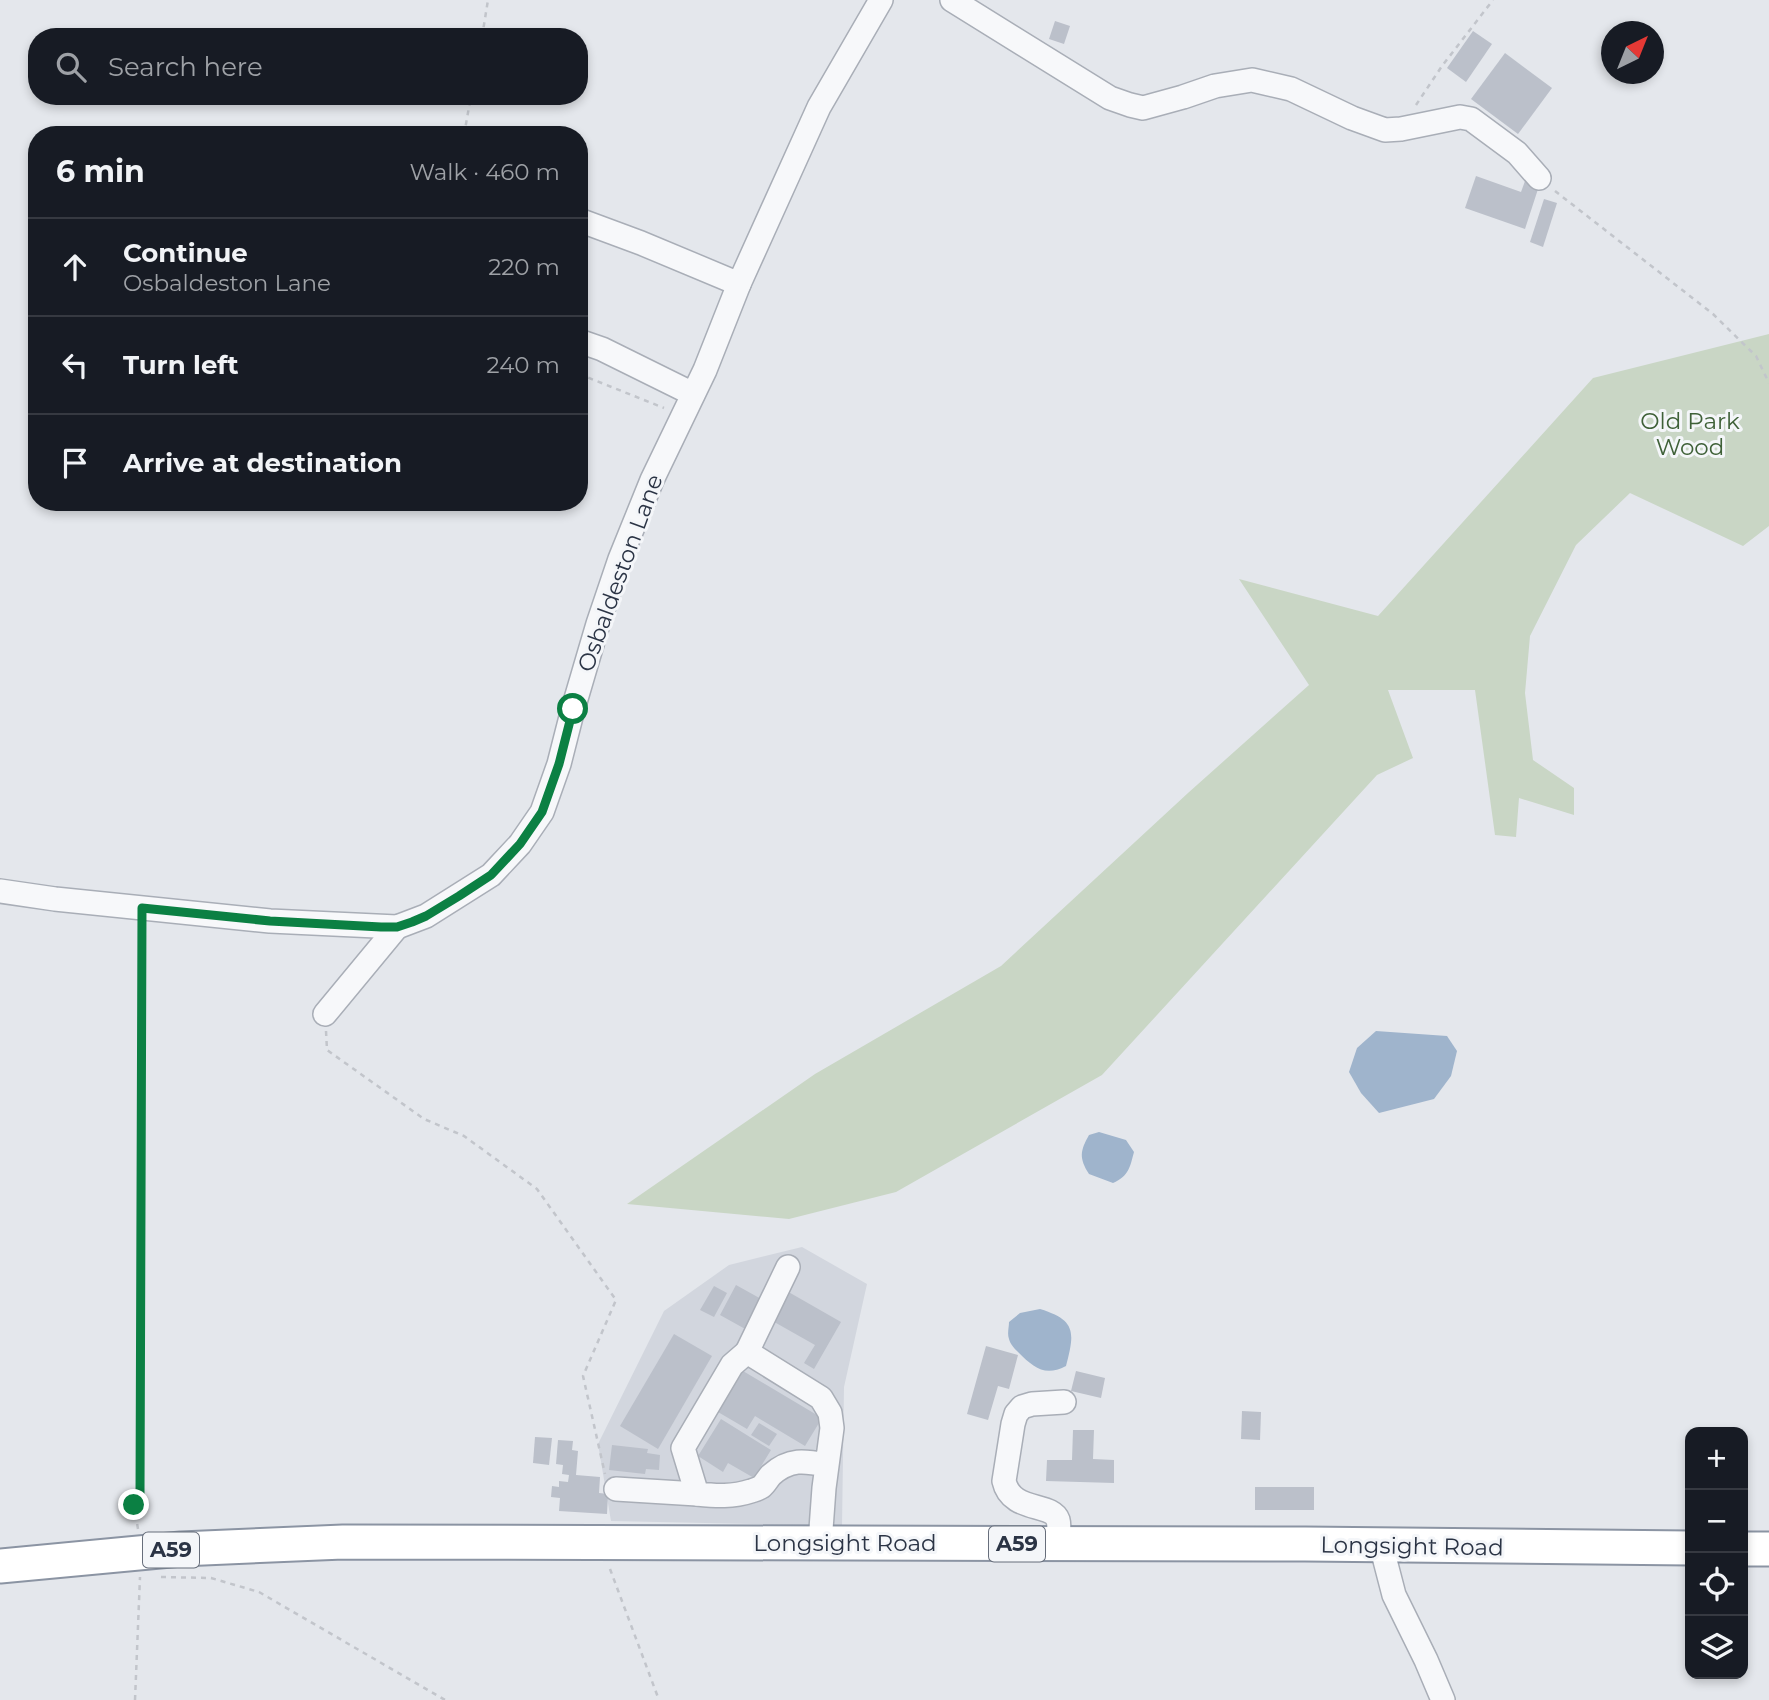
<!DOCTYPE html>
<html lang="en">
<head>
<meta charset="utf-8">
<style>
	:root { --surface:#171b24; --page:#20242c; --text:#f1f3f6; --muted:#9ea1a6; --line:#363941 }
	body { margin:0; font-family:Montserrat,sans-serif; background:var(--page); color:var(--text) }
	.controls { position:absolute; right:21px; bottom:21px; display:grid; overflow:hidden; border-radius:14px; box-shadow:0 4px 10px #0003 }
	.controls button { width:63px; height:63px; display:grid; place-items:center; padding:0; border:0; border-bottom:2px solid var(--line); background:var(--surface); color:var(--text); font:35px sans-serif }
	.compass { position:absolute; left:1601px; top:21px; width:63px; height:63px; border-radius:50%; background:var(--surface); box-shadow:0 4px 10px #0003; rotate:43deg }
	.stop { position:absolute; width:21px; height:21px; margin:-16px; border:5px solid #0b8043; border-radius:50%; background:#fff }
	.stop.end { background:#0b8043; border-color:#fff; box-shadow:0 2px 7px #0008 }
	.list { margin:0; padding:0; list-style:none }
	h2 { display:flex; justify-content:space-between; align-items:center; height:91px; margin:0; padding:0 28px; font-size:30px }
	h2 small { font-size:23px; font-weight:400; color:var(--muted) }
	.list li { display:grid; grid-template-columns:46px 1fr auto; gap:21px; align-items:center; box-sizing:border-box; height:98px; padding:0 28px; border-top:2px solid var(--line) }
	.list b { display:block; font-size:26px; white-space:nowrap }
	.list p { margin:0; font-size:23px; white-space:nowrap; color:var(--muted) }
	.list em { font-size:23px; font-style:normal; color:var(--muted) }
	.icon { flex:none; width:38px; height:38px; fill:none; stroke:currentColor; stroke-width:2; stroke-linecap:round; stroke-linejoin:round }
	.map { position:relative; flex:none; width:1769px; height:1700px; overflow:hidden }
	.search { position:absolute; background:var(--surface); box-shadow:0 4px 10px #0003; left:28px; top:28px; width:560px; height:77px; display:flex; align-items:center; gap:18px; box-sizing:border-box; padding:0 24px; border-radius:28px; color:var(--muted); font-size:26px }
	.panel { position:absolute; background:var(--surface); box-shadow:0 4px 10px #0003; left:28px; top:126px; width:560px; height:385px; border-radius:28px }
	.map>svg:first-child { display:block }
</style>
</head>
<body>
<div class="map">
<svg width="1769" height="1700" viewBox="0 0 1769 1700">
	<rect width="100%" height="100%" fill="#e4e7ec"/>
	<polygon fill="#d2d6de" points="802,1247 867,1284 844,1387 842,1526 611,1521 598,1444 664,1311 729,1265"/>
	<polygon fill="#c9d6c5" points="1769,334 1769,526 1743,546 1630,493 1576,545 1530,636 1525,693 1533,760 1574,788 1574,815 1519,798 1516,837 1495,835 1475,690 1388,690 1413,758 1377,775 1102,1075 896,1192 789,1219 627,1204 815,1074 1001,966 1188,793 1309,685 1239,579 1378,616 1593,378"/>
	<g fill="#9fb4cc">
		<polygon points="1376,1031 1447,1036 1457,1051 1451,1076 1434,1099 1379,1113 1361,1093 1349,1072 1357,1048"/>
		<path d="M 1099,1132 L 1126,1140 L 1134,1152 C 1130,1167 1129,1176 1113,1183 L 1089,1174 C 1079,1158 1080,1151 1089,1135 Z"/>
		<path d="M 1040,1309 C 1076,1320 1075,1332 1066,1366 C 1045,1377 1034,1368 1018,1352 C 1015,1349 1010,1344 1009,1339 C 1007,1334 1009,1327 1009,1322 L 1020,1313 Z"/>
	</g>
	<g fill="#bbc0ca">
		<polygon points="1055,21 1070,26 1064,44 1049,39"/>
		<polygon points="1473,31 1492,44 1466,82 1447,68"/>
		<polygon points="1505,53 1552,88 1518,134 1471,99"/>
		<polygon points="1476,176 1521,192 1525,181 1539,186 1525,229 1465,208"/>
		<polygon points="1544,199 1557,203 1543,247 1530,242"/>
		<polygon points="736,1285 763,1300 747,1330 720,1315"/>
		<polygon points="714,1286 727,1293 714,1317 700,1310"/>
		<polygon points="785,1290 841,1322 814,1369 804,1363 815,1345 769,1319"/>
		<polygon points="674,1334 712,1356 658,1449 620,1426"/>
		<polygon points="986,1346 1018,1355 1009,1389 998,1386 988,1420 967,1414"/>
		<polygon points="743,1371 822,1418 805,1446 755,1416 747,1429 718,1412"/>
		<polygon points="1076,1371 1105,1378 1101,1398 1071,1391"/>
		<polygon points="1242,1411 1261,1412 1260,1440 1241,1439"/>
		<polygon points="721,1419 771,1450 754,1478 728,1463 723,1472 698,1456"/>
		<polygon points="759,1423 777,1434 769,1446 751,1435"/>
		<polygon points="1073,1430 1094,1430 1093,1459 1114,1460 1114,1483 1046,1481 1047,1460 1072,1460"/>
		<polygon points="535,1437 552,1438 549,1465 533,1463"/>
		<polygon points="558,1440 573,1441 572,1450 578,1451 576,1475 600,1477 599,1493 608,1494 607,1514 559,1511 560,1498 551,1497 552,1486 559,1487 559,1481 568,1482 569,1475 562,1474 563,1465 556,1464"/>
		<polygon points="612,1445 648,1449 647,1453 660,1455 659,1470 646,1469 645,1474 609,1470"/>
		<rect x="1255" y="1487" width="59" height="23"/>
	</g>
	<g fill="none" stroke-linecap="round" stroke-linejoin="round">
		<g stroke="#a9aeb7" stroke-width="26">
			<g id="minor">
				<polyline points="952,0 1110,98 1130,105 1143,108 1183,97 1215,86 1252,80 1291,89 1352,118 1385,130 1401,129 1460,117 1471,119 1517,153 1539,178"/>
				<polyline points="579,220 641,243 739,284"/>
				<polyline points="579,341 602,349 693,394"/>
				<polyline points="0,891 55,899 270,921 397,927 426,916 491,875 520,844 542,812 559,764 573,709 598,624 620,559 652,480 705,370 739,284 819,107 881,0"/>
				<polyline points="325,1014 397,927"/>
				<polyline points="747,1352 788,1267"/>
				<polyline points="616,1489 697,1494"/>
				<path d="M 820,1543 L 824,1488 L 832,1428 L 830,1413 L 821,1398 L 747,1352 L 732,1365 L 683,1448 L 697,1494 C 716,1496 733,1497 751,1491 C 754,1490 758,1489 761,1487 C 765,1484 768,1478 771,1475 C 790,1458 805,1461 827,1465"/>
				<path d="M 1058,1544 C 1058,1537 1060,1527 1058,1520 C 1052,1502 1011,1513 1004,1481 L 1013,1424 L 1016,1414 L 1022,1407 L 1032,1404 L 1064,1402"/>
				<polyline points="1381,1545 1394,1595 1426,1660 1443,1700"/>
			</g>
		</g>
		<g stroke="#8b94a3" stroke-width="37">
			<g id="highway">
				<polyline points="1743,1549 1769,1549"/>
				<polyline points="0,1566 181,1549 343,1542 1305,1544 1690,1548"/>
			</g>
		</g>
		<g stroke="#c2c5cb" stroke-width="2.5" stroke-dasharray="5 5" stroke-linecap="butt">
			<polyline points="482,37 488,0"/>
			<polyline points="1416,105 1442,66 1493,0"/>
			<polyline points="464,135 471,96"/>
			<polyline points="1555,191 1713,314 1756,356 1769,383"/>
			<polyline points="579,374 664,408"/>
			<polyline points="326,1031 327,1050 424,1119 464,1136 537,1189 616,1300 583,1376 605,1474"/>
			<polyline points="138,1529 134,1505 140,1496 142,928"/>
			<polyline points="610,1569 659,1700"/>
			<polyline points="161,1577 211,1578 259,1592 445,1700"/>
			<polyline points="135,1700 140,1577"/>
		</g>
		<use href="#minor" stroke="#f7f8fa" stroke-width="23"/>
		<use href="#highway" stroke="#fff" stroke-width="33"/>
	</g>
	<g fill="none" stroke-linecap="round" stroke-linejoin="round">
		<polyline stroke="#0b8043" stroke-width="9" points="134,1505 140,1496 142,908 270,921 381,927 397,927 412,922 426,916 459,896 491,875 520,844 542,812 559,764 573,709"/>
	</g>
	<g text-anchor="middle" stroke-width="6" stroke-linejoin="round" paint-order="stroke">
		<g fill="#f4f6f9" stroke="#676e7b" stroke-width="2">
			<rect x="989" y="1526.5" width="56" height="35" rx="5"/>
			<rect x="143" y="1532.5" width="56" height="35" rx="5"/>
		</g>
		<g font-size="21" font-weight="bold" fill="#2b3445">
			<text x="1017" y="1551">A59</text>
			<text x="171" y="1557">A59</text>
		</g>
		<g font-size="23" fill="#3f6138" stroke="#f4f6f9">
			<text x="1690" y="429">Old Park<tspan x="1690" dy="26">Wood</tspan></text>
		</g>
		<g font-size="23" fill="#2b3445" stroke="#f4f6f9">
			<text transform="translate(620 573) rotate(-70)" y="8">Osbaldeston Lane</text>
			<text x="845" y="1551">Longsight Road</text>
			<text transform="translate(1412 1546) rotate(1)" y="8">Longsight Road</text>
		</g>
	</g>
</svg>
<div class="controls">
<button>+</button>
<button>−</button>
<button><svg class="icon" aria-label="locate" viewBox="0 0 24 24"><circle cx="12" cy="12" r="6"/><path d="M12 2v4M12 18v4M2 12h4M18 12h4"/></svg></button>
<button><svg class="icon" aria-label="layers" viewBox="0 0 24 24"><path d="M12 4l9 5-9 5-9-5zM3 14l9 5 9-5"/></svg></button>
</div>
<svg class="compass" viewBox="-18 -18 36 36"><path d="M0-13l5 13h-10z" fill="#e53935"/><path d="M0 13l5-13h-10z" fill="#9ea1a6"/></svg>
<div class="stop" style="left:573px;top:709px"></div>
<div class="stop end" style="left:134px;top:1505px"></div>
<div class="search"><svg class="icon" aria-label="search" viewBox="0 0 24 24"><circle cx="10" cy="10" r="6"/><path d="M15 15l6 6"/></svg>Search here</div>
<section class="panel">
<h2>6 min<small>Walk · 460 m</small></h2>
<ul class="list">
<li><svg class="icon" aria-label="ahead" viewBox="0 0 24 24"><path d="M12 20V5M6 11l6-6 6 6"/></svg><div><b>Continue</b><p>Osbaldeston Lane</p></div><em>220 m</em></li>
<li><svg class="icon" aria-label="left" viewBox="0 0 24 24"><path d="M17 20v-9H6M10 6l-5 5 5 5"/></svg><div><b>Turn left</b></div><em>240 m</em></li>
<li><svg class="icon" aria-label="arrive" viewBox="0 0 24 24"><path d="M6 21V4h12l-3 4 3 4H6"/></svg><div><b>Arrive at destination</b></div></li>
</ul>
</section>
</div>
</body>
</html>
